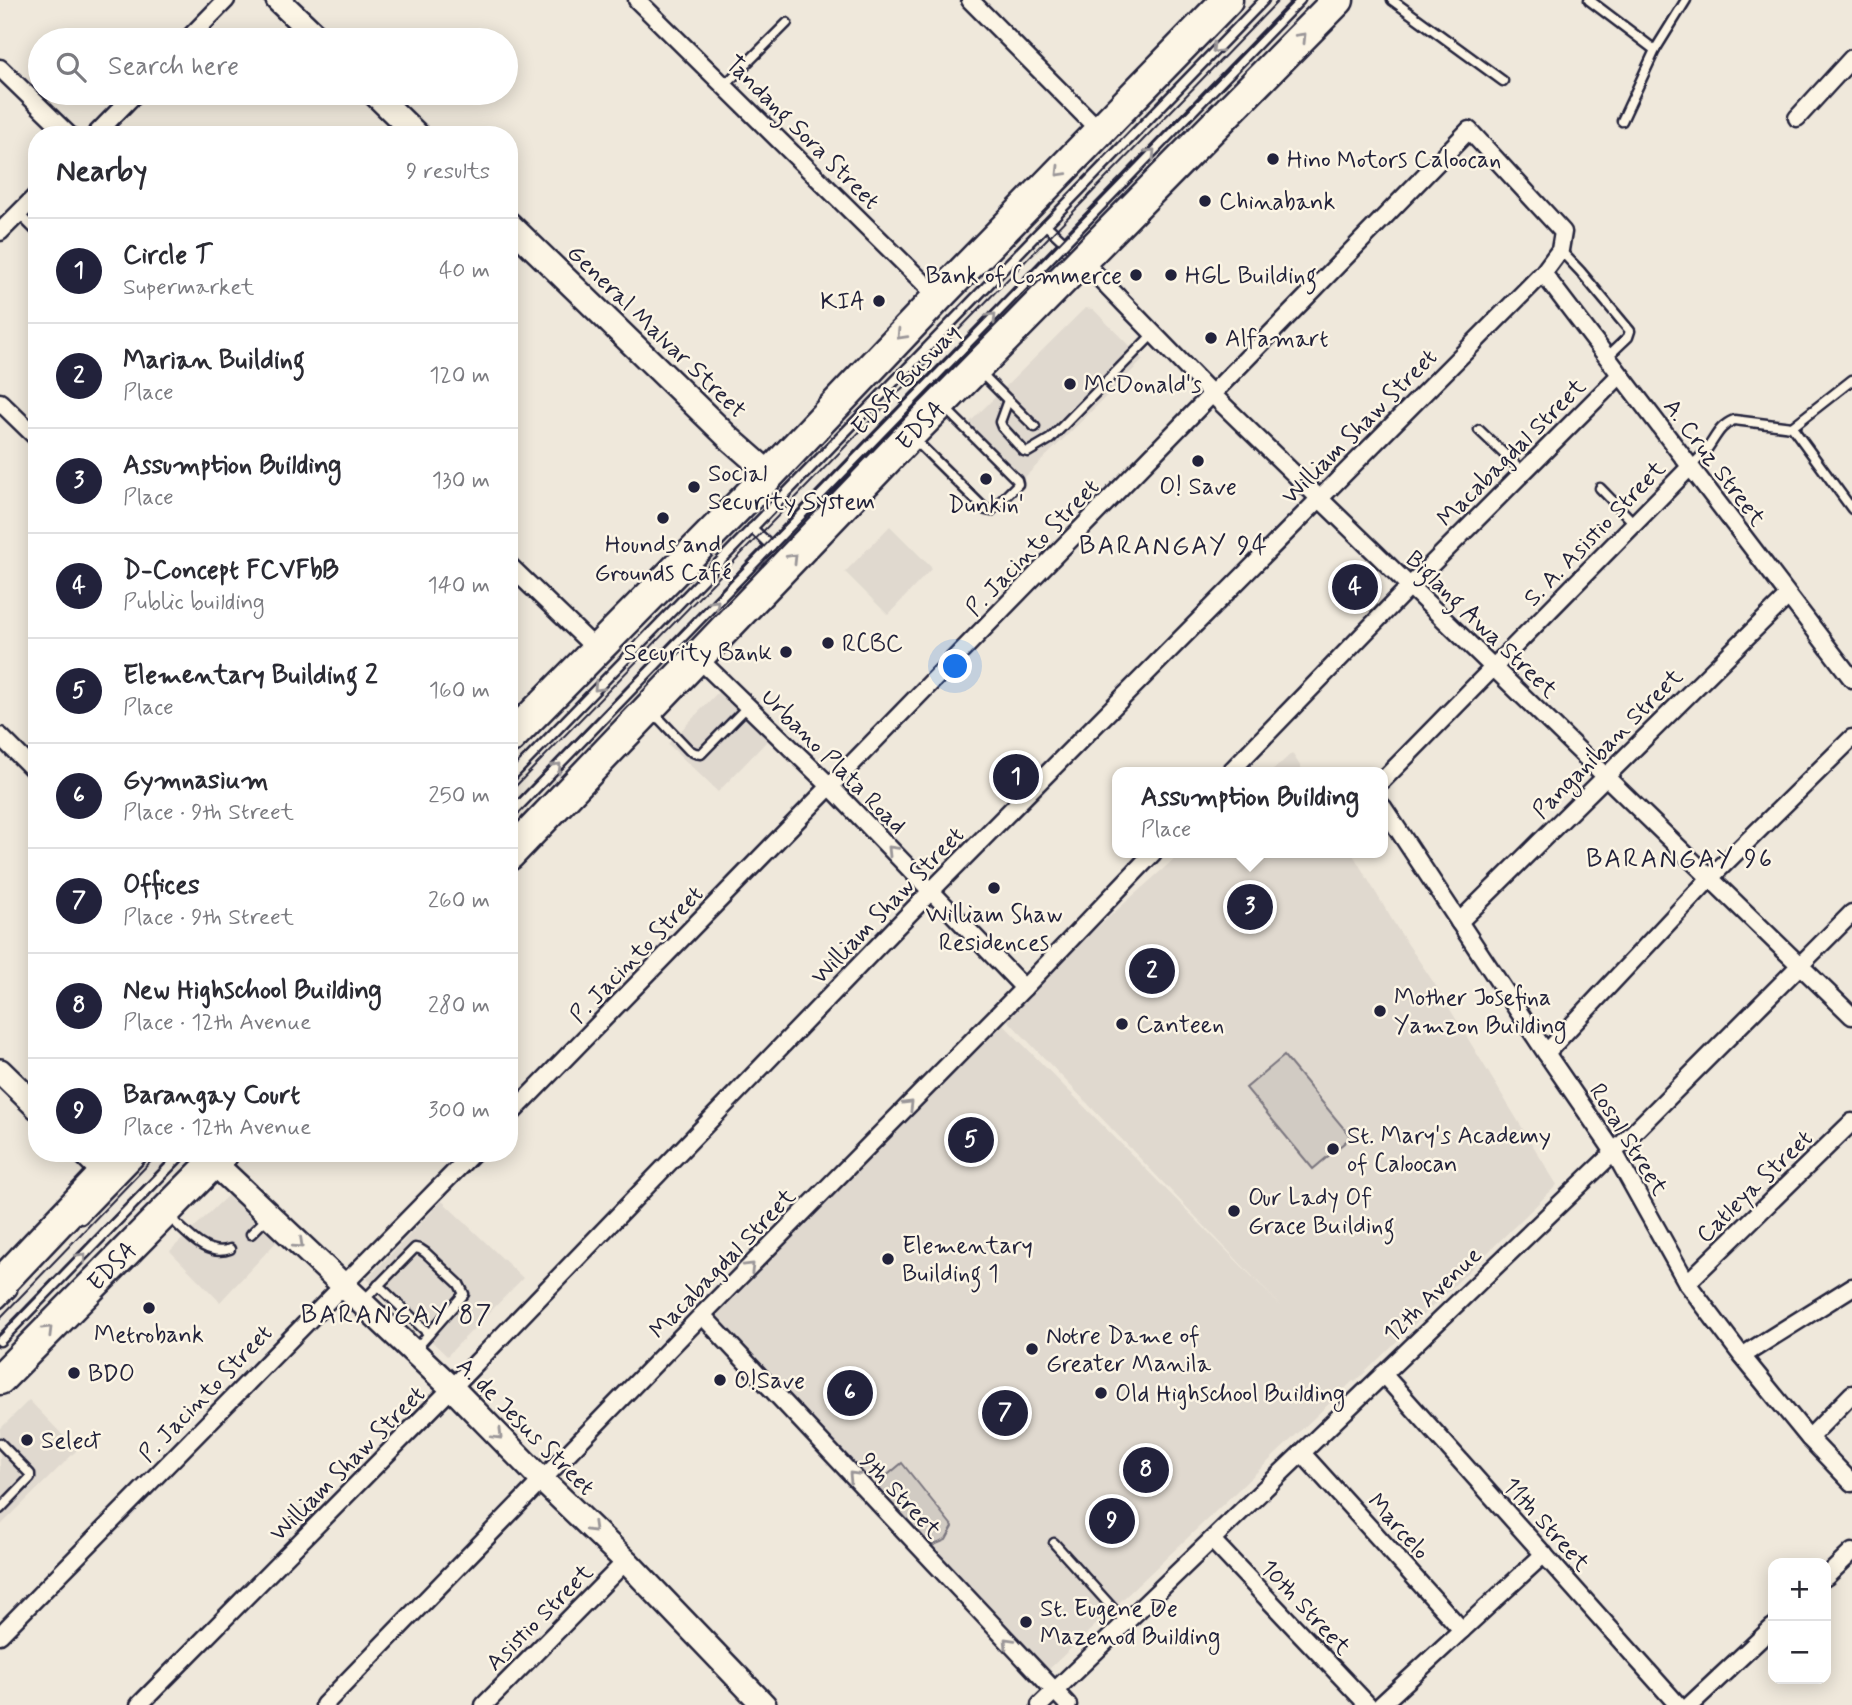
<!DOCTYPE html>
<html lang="en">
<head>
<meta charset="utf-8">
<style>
	:root { --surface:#fff; --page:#f2f2f3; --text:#2b2b33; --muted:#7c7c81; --line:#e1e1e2; --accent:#22223b }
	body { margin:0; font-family:Mynerve,sans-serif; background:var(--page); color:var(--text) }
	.controls { position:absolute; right:21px; bottom:21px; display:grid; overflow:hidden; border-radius:14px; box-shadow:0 4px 18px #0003 }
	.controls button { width:63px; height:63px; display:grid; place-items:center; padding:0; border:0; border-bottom:2px solid var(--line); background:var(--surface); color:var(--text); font:35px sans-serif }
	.you { position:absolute; left:956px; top:667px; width:24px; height:24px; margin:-18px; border:5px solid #fff; border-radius:50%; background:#1a73e8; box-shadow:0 0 0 10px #1a73e833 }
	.badge { display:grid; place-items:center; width:46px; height:46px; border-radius:50%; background:var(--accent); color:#fff; font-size:23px; font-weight:700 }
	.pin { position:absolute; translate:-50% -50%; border:4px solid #fff; box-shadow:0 2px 7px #0006 }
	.popup { position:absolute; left:1112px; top:767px; width:276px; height:91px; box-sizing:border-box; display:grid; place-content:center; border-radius:14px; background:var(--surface); filter:drop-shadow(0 2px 5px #0005); font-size:23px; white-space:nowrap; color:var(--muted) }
	.popup b { font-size:26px; color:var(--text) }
	.popup::after { content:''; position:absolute; left:50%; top:100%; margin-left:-14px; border:14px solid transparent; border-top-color:var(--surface) }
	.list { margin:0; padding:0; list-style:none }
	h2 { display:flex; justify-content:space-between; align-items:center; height:91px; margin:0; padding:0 28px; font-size:30px }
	h2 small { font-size:23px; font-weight:400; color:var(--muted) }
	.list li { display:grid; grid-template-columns:46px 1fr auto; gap:21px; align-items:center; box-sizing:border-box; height:105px; padding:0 28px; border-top:2px solid var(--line) }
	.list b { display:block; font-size:26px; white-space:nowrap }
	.list p { margin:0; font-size:23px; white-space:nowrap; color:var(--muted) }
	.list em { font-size:23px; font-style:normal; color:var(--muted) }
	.icon { flex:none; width:38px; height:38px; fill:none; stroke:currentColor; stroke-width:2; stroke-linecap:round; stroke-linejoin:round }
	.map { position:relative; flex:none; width:1852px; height:1705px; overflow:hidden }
	.search { position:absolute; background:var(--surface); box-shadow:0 4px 18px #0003; left:28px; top:28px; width:490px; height:77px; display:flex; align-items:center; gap:18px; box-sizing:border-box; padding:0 24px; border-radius:38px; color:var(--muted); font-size:26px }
	.panel { position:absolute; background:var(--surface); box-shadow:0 4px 18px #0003; left:28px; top:126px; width:490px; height:1036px; border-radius:28px }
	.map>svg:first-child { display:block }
</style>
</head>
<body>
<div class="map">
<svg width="1852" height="1705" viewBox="0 0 1852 1705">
	<rect width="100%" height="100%" fill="#efe8db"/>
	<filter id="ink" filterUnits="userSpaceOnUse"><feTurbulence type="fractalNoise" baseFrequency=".0143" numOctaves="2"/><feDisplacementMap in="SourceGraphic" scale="14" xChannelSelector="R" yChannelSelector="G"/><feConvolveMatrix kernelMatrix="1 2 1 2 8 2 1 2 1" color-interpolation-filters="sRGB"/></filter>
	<g filter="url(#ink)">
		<g fill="#e0d9cf">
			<polygon points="1085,308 1093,309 1143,360 1020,482 964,428"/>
			<polygon points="890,526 932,568 888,615 845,572"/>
			<polygon points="720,690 769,739 718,792 668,744"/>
			<polygon points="1292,753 1304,772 1271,772"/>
			<polygon points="1181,853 1352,853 1397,928 1434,983 1557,1185 1355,1382 1353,1381 1046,1672 711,1317 998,1019 1282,1307 1001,1013"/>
			<polygon points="230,1193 279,1239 220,1302 170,1251"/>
			<polygon points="442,1201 523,1278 447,1356 367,1279"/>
			<polygon points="29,1400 77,1450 0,1526 0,1429"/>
		</g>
		<g fill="#d1cbc3" stroke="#7a767f" stroke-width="2">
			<polygon points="1284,1056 1351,1137 1313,1169 1246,1088"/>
			<polygon points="902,1463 953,1527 946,1540 929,1547 872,1488"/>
		</g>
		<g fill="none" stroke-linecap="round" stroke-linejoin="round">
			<g stroke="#22223b" stroke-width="13">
				<g id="lane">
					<polyline points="1392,0 1503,81"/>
					<polyline points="1589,0 1655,50"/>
					<polyline points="724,86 787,23"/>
					<polyline points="1622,121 1655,50 1686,0"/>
					<polyline points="18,213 37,232"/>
					<polyline points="1046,225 1064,242"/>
					<polyline points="1560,250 1580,271 1630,331 1628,337 1607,357"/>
					<polyline points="979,371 1035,427"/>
					<polyline points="1008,400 1000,422 1002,427 1024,451 1028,452 1050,439 1153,334"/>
					<polyline points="1792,427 1852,380"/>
					<polyline points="1479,430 1523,472"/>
					<polyline points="915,440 986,510 991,511 1018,484 1017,480 945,408"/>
					<path d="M 1690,467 C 1696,461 1702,456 1707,449 C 1716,437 1719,426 1734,420 L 1792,427 L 1852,509"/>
					<polyline points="1600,488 1635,524"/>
					<polyline points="752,528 771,546"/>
					<polyline points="652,711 689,750 695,753 701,754 747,707"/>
					<polyline points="509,779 1264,0"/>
					<polyline points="509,816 1300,0"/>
					<path d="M 169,1217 C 186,1231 205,1258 230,1249"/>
					<polyline points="82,1219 146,1153"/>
					<polyline points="251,1234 269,1216"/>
					<polyline points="378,1285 429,1334"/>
					<polyline points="363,1301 415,1248 420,1249 426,1253 459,1284 464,1294 414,1351"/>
					<polyline points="0,1303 12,1291"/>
					<polyline points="0,1341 183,1153"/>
					<polyline points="0,1443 30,1474 30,1478 0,1509"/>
					<polyline points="1054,1543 1126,1623"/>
				</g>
			</g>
			<g stroke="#22223b" stroke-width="21">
				<g id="street">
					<polyline points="637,0 938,297"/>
					<polyline points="970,0 1100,131"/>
					<polyline points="187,40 226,0"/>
					<polyline points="0,68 69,135"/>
					<polyline points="1797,118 1852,58"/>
					<polyline points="95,135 136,93"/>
					<polyline points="0,232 37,195"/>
					<polyline points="1083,261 1212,394 1852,1016"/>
					<polyline points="1543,273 1852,679"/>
					<polyline points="0,402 37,438"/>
					<polyline points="509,565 597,650"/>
					<polyline points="698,658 831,787 1024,988"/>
					<polyline points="0,736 37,773"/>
					<polyline points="1230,772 1410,586 1620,375"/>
					<polyline points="1383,780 1690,467"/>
					<polyline points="1383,807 1546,1053 1614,1152 1687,1283 1742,1356 1809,1438 1852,1483"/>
					<polyline points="1459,922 1788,596"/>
					<polyline points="1546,1053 1710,878 1852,738"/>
					<polyline points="1687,1283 1852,1122"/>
					<polyline points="702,1315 1068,1705"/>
					<polyline points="1742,1356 1852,1287"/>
					<polyline points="1383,1374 1678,1705"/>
					<polyline points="1809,1438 1852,1394"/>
					<polyline points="1302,1453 1462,1630"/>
					<polyline points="1212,1540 1368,1705"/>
					<polyline points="1826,1577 1852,1552"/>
					<polyline points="0,1635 473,1153"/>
					<polyline points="139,1705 452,1388 931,891 1543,273 1560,250 1563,232 1469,130 509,1116"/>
					<polyline points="324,1705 702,1315 1024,988 1153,853"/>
					<polyline points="484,1705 626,1561"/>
					<polyline points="1040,1705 1614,1152 1852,913"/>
					<polyline points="1381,1705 1544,1554"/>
					<polyline points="1690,1705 1773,1627"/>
				</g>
			</g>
			<g stroke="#22223b" stroke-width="28">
				<g id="secondary">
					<polyline points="278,0 320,40"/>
					<polyline points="374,93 417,135"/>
					<polyline points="509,224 729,438 770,474"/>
					<polyline points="0,1071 37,1107"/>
					<polyline points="85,1153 97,1165"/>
					<polyline points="214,1163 452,1388 543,1481 626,1561 764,1705"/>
				</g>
			</g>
			<g stroke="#22223b" stroke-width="35">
				<g id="highway">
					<polyline points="509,739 770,474 938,297 1227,0"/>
					<path id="s1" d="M 509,855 L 910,435 L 1338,0"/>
					<polyline points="0,1284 124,1153"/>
					<path id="s2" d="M 0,1379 L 223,1153"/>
				</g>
			</g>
			<use href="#lane" stroke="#fcf5e5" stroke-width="8"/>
			<use href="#street" stroke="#fcf5e5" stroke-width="16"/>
			<use href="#secondary" stroke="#fcf5e5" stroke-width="23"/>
			<use href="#highway" stroke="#fcf5e5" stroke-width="30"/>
			<g stroke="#22223b" stroke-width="2">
				<polyline points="509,793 1279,0"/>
				<polyline points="509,809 1295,0"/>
				<polyline points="0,1318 159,1153"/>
				<polyline points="0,1335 175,1153"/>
			</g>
		</g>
		<defs><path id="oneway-chevron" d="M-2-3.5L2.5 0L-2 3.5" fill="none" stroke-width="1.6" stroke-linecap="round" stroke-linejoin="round" transform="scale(1.75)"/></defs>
		<g stroke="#9a9698">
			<use href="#oneway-chevron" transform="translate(1302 37) rotate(-46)"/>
			<use href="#oneway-chevron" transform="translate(1216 49) rotate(134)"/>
			<use href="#oneway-chevron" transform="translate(1151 153) rotate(-46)"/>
			<use href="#oneway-chevron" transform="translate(1060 172) rotate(134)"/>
			<use href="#oneway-chevron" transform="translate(992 317) rotate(-46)"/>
			<use href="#oneway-chevron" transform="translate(901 335) rotate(133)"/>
			<use href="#oneway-chevron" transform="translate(793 558) rotate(-46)"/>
			<use href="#oneway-chevron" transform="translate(715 604) rotate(-46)"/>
			<use href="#oneway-chevron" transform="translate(598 687) rotate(134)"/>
			<use href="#oneway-chevron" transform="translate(557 767) rotate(-46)"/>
			<use href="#oneway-chevron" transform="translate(892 850) rotate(-134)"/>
			<use href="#oneway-chevron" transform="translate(909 1105) rotate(-45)"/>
			<use href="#oneway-chevron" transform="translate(299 1244) rotate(43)"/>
			<use href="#oneway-chevron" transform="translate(82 1257) rotate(-46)"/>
			<use href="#oneway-chevron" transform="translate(750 1267) rotate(-45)"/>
			<use href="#oneway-chevron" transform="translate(48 1330) rotate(-45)"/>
			<use href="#oneway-chevron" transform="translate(498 1435) rotate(45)"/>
			<use href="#oneway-chevron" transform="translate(853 1476) rotate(-133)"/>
			<use href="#oneway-chevron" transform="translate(592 1528) rotate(44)"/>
			<use href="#oneway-chevron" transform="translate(1008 1642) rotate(-133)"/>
		</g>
	</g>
	<g fill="#22223b" stroke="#fcf5e5" stroke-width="2.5">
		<circle cx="1273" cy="159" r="7"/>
		<circle cx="1205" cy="201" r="7"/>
		<circle cx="1136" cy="275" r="7"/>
		<circle cx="1171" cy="275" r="7"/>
		<circle cx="879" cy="301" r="7"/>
		<circle cx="1211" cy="338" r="7"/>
		<circle cx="1070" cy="384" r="7"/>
		<circle cx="1198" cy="461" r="7"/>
		<circle cx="986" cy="479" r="7"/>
		<circle cx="694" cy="487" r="7"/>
		<circle cx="663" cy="518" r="7"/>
		<circle cx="828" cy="643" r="7"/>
		<circle cx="786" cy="652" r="7"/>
		<circle cx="994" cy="888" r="7"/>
		<circle cx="1380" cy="1011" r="7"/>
		<circle cx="1122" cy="1024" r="7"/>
		<circle cx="1333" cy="1149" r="7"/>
		<circle cx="1234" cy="1211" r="7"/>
		<circle cx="888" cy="1259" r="7"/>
		<circle cx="149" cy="1308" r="7"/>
		<circle cx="1032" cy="1349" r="7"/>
		<circle cx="74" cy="1373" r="7"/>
		<circle cx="720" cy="1380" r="7"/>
		<circle cx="1101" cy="1393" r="7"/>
		<circle cx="27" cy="1440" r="7"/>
		<circle cx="1026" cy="1622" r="7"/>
	</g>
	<g text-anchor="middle" stroke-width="5" stroke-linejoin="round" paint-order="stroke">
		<g font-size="24" fill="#22223b" stroke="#fcf5e5">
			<text transform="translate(803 132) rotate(45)" y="8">Tandang Sora Street</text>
			<text transform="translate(657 331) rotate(44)" y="8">General Malvar Street</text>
			<text transform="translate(905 379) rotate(-46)" y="8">EDSA Busway</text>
			<text dy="8" stroke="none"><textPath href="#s1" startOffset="595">EDSA</textPath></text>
			<text transform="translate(1359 426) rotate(-45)" y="8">William Shaw Street</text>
			<text transform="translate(1511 452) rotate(-45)" y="8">Macabagdal Street</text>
			<text transform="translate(1715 462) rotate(53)" y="8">A. Cruz Street</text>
			<text transform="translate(1594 533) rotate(-46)" y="8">S. A. Asistio Street</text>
			<text transform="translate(1032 547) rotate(-46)" y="8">P. Jacinto Street</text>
			<text transform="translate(1482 624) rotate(44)" y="8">Biglang Awa Street</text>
			<text transform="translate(1607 743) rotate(-45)" y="8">Panganiban Street</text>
			<text transform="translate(834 761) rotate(45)" y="8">Urbano Plata Road</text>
			<text transform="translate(887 905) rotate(-46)" y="8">William Shaw Street</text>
			<text transform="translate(636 954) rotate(-46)" y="8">P. Jacinto Street</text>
			<text transform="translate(1629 1139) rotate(58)" y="8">Rosal Street</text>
			<text transform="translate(1754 1186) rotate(-44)" y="8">Catleya Street</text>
			<text transform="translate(722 1263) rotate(-46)" y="8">Macabagdal Street</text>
			<text dy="8" stroke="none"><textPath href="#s2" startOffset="159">EDSA</textPath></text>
			<text transform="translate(1432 1294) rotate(-44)" y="8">12th Avenue</text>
			<text transform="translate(205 1393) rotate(-46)" y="8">P. Jacinto Street</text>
			<text transform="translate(526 1426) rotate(45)" y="8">A. de Jesus Street</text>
			<text transform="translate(347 1463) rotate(-45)" y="8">William Shaw Street</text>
			<text transform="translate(901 1495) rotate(47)" y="8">9th Street</text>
			<text transform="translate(1547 1524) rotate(48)" y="8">11th Street</text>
			<text transform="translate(1399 1526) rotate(48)" y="8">Marcelo</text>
			<text transform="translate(1306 1607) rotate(47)" y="8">10th Street</text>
			<text transform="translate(539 1617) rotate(-45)" y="8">Asistio Street</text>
		</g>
		<g font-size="24" fill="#22223b" stroke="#fcf5e5" text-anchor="start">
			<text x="1287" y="167">Hino Motors Caloocan</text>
			<text x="1219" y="209">Chinabank</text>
			<text x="1122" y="283" text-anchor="end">Bank of Commerce</text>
			<text x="1185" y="283">HGL Building</text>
			<text x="865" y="309" text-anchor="end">KIA</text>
			<text x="1225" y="346">Alfamart</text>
			<text x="1084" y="392">McDonald's</text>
			<text x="708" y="481">Social<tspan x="708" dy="28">Security System</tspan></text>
			<text x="1198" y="494" text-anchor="middle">O! Save</text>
			<text x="986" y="512" text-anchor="middle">Dunkin'</text>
			<text x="663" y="552" text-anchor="middle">Hounds and<tspan x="663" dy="28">Grounds Café</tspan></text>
			<text x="842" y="651">RCBC</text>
			<text x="772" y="660" text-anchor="end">Security Bank</text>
			<text x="994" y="922" text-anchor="middle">William Shaw<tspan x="994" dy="28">Residences</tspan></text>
			<text x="1394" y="1005">Mother Josefina<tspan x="1394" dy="28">Yamzon Building</tspan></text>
			<text x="1136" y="1032">Canteen</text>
			<text x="1347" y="1143">St. Mary's Academy<tspan x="1347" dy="28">of Caloocan</tspan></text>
			<text x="1248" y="1205">Our Lady Of<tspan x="1248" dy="28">Grace Building</tspan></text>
			<text x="902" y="1253">Elementary<tspan x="902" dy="28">Building 1</tspan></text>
			<text x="149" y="1342" text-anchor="middle">Metrobank</text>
			<text x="1046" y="1343">Notre Dame of<tspan x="1046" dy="28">Greater Manila</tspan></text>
			<text x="88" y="1381">BDO</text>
			<text x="734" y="1388">O!Save</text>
			<text x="1115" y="1401">Old Highschool Building</text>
			<text x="41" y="1448">Select</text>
			<text x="1040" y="1616">St. Eugene De<tspan x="1040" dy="28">Mazenod Building</tspan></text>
		</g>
		<g font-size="26" letter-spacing="2" fill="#22223b" stroke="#fcf5e5">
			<text x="1174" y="554">BARANGAY 94</text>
			<text x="1680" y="867">BARANGAY 96</text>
			<text x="397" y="1323">BARANGAY 87</text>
		</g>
	</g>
</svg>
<div class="controls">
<button>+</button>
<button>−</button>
</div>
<div class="you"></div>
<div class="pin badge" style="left:1016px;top:777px">1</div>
<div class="pin badge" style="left:1152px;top:971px">2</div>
<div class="pin badge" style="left:1250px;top:907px">3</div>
<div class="popup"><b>Assumption Building</b>Place</div>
<div class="pin badge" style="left:1355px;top:587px">4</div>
<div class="pin badge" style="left:971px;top:1140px">5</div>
<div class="pin badge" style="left:850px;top:1393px">6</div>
<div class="pin badge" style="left:1005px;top:1413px">7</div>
<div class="pin badge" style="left:1146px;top:1470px">8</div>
<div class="pin badge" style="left:1112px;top:1521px">9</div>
<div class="search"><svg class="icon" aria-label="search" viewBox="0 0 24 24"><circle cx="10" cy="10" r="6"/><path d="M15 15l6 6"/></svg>Search here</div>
<section class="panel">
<h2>Nearby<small>9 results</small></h2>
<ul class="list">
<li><span class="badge">1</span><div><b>Circle T</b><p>Supermarket</p></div><em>40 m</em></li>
<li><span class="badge">2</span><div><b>Marian Building</b><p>Place</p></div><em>120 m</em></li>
<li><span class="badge">3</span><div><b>Assumption Building</b><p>Place</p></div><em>130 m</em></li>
<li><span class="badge">4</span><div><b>D-Concept FCVFbB</b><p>Public building</p></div><em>140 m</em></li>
<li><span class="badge">5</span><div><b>Elementary Building 2</b><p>Place</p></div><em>160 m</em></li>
<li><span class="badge">6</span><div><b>Gymnasium</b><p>Place · 9th Street</p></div><em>250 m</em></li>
<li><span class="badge">7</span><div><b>Offices</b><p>Place · 9th Street</p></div><em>260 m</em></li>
<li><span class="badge">8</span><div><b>New Highschool Building</b><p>Place · 12th Avenue</p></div><em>280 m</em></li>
<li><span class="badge">9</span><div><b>Barangay Court</b><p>Place · 12th Avenue</p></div><em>300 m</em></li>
</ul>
</section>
</div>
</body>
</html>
